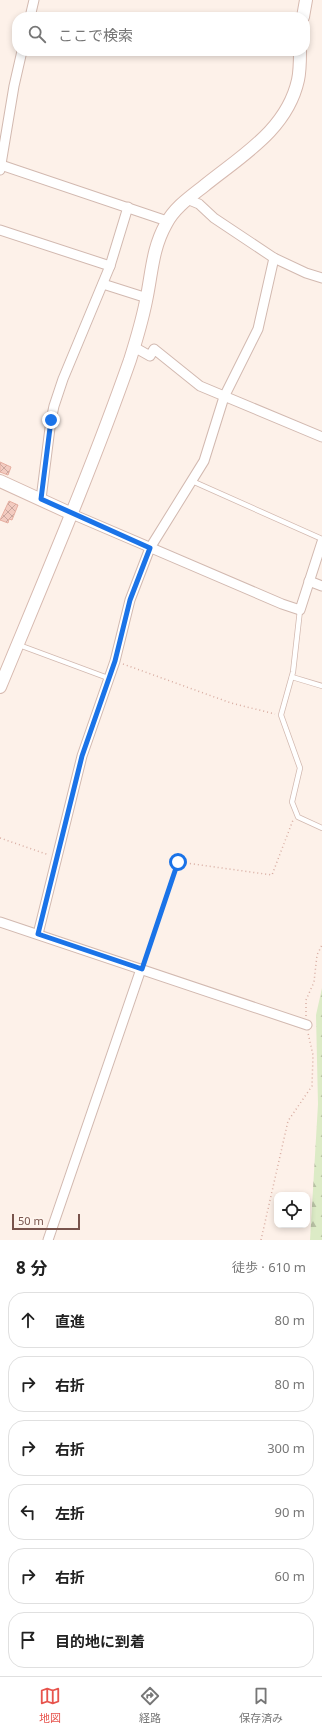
<!DOCTYPE html>
<html lang="ja">
<head>
<meta charset="utf-8">
<style>
	:root { --surface:#fff; --page:#f2f2f2; --text:#222; --muted:#767676; --line:#e0e0e0; --accent:#e7544d }
	body { margin:0; font-family:"Noto Sans","Noto Sans JP",sans-serif; background:var(--page); color:var(--text) }
	.controls { position:absolute; right:12px; bottom:12px; display:grid; overflow:hidden; border-radius:8px; box-shadow:0 2px 6px #0003 }
	.controls button { width:36px; height:36px; display:grid; place-items:center; padding:0; border:0; border-bottom:1px solid var(--line); background:var(--surface); color:var(--text); font:20px sans-serif }
	.scale { position:absolute; left:12px; bottom:10px; width:68px; box-sizing:border-box; padding-left:4px; border:2px solid #78534b; border-top:0; font-size:11px; line-height:14px; white-space:nowrap; color:#78534b; -webkit-text-stroke:3px #fff6ef; paint-order:stroke }
	.stop { position:absolute; width:12px; height:12px; margin:-9px; border:3px solid #1a73e8; border-radius:50%; background:#fff }
	.stop.end { background:#1a73e8; border-color:#fff; box-shadow:0 1px 4px #0008 }
	.list { margin:0; padding:0; list-style:none }
	h2 { display:flex; justify-content:space-between; align-items:center; height:52px; margin:0; padding:0 16px; font-size:17px }
	h2 small { font-size:13px; font-weight:400; color:var(--muted) }
	.list li { display:grid; grid-template-columns:26px 1fr auto; gap:12px; align-items:center; box-sizing:border-box; height:56px; margin:0 8px 8px; padding:0 8px; border:1px solid var(--line); border-radius:16px }
	.list b { display:block; font-size:15px; white-space:nowrap }
	.list em { font-size:13px; font-style:normal; color:var(--muted) }
	.icon { flex:none; width:22px; height:22px; fill:none; stroke:currentColor; stroke-width:2; stroke-linecap:round; stroke-linejoin:round }
	.map { position:relative; flex:none; width:322px; height:1240px; overflow:hidden }
	.search { position:absolute; background:var(--surface); box-shadow:0 2px 6px #0003; left:12px; right:12px; top:12px; height:44px; display:flex; align-items:center; gap:10px; box-sizing:border-box; padding:0 14px; border-radius:16px; color:var(--muted); font-size:15px }
	.sheet { height:436px; background:var(--surface) }
	nav { display:flex; justify-content:space-around; align-items:center; box-sizing:border-box; height:56px; border-top:1px solid var(--line); background:var(--surface); font-size:11px; color:var(--muted) }
	nav a { display:grid; justify-items:center; gap:2px }
	nav .on { color:var(--accent) }
	.map>svg:first-child { display:block }
</style>
</head>
<body>
<div class="map">
<svg width="322" height="1240" viewBox="0 0 322 1240">
	<defs>
		<pattern id="forest-firs" width="22" height="20" patternUnits="userSpaceOnUse"><rect width="22" height="20" fill="#dcebc6"/><path d="M5 1l3.5 6h-7zM16 11l3.5 6h-7z" fill="#b7c1a3"/></pattern>
		<pattern id="building-cross-hatch" width="8" height="8" patternUnits="userSpaceOnUse"><rect width="8" height="8" fill="#f3cbc0"/><path d="M0 0l8 8M0 8l8-8" fill="none" stroke="#caa79e"/></pattern>
	</defs>
	<rect width="100%" height="100%" fill="#fdf1e9"/>
	<polygon fill="url(#forest-firs)" points="322,988 322,1240 310,1240 318,1104 316,1015"/>
	<g fill="url(#building-cross-hatch)" stroke="#e6aea0">
		<polygon points="0,462 11,467 8,475 0,472"/>
		<polygon points="9,501 18,505 12,520 9,519 8,523 0,520"/>
	</g>
	<g fill="none" stroke-linecap="round" stroke-linejoin="round">
		<g stroke="#d2b9b0" stroke-width="6">
			<g id="lane">
				<polyline points="192,481 322,539"/>
				<polyline points="300,610 293,672 281,715 300,768 292,802 298,817 322,828"/>
				<polyline points="19,645 108,678"/>
				<polyline points="292,677 322,686"/>
			</g>
		</g>
		<g stroke="#d2b9b0" stroke-width="11">
			<g id="street">
				<polyline points="30,17 34,0"/>
				<polyline points="1,165 167,221"/>
				<polyline points="0,170 14,86 22,51"/>
				<polyline points="187,199 199,204 214,218 274,258 306,273 322,278"/>
				<polyline points="0,230 110,266"/>
				<polyline points="103,284 147,298"/>
				<polyline points="134,347 150,356 154,349 200,386 322,437"/>
				<polyline points="41,499 51,420 54,406 63,379 110,266 128,207"/>
				<polyline points="72,514 282,604 300,610 322,542"/>
				<polyline points="309,581 322,586"/>
				<polyline points="0,922 307,1025"/>
				<polyline points="38,934 82,756 115,661 130,600 150,548 204,461 224,397 258,329 274,258"/>
				<polyline points="48,1240 141,969"/>
			</g>
		</g>
		<g stroke="#d7bab0" stroke-width="14">
			<g id="secondary">
				<polyline points="303,17 306,0"/>
				<polyline points="0,481 72,514"/>
				<path d="M 0,687 C 45,578 91,471 130,360 C 136,341 142,321 146,301 C 152,273 152,249 166,224 C 174,208 190,197 204,186 C 241,156 287,130 298,80 C 300,71 300,60 300,51"/>
			</g>
		</g>
		<g stroke="#d8ada2" stroke-width="1.5" stroke-dasharray="1 3" stroke-linecap="butt">
			<polyline points="123,664 231,703 275,714"/>
			<polyline points="0,838 49,855"/>
			<polyline points="144,961 179,862 272,875 293,820"/>
			<polyline points="306,1016 306,1000 314,982 317,955 322,945"/>
			<polyline points="261,1240 288,1121 312,1086 313,1055 308,1033"/>
		</g>
		<use href="#lane" stroke="#fff" stroke-width="4.5"/>
		<use href="#street" stroke="#fff" stroke-width="9"/>
		<use href="#secondary" stroke="#fff" stroke-width="12"/>
	</g>
	<g fill="none" stroke-linecap="round" stroke-linejoin="round">
		<polyline stroke="#1a73e8" stroke-width="5" points="51,420 41,499 150,548 130,600 115,661 82,756 38,934 142,969 178,862"/>
	</g>
</svg>
<div class="controls">
<button><svg class="icon" aria-label="locate" viewBox="0 0 24 24"><circle cx="12" cy="12" r="6"/><path d="M12 2v4M12 18v4M2 12h4M18 12h4"/></svg></button>
</div>
<div class="scale">50 m</div>
<div class="stop" style="left:178px;top:862px"></div>
<div class="stop end" style="left:51px;top:420px"></div>
<div class="search"><svg class="icon" aria-label="search" viewBox="0 0 24 24"><circle cx="10" cy="10" r="6"/><path d="M15 15l6 6"/></svg>ここで検索</div>
</div>
<section class="sheet">
<h2>8 分<small>徒歩 · 610 m</small></h2>
<ul class="list">
<li><svg class="icon" aria-label="ahead" viewBox="0 0 24 24"><path d="M12 20V5M6 11l6-6 6 6"/></svg><div><b>直進</b></div><em>80 m</em></li>
<li><svg class="icon" aria-label="right" viewBox="0 0 24 24"><path d="M7 20v-9h11M14 6l5 5-5 5"/></svg><div><b>右折</b></div><em>80 m</em></li>
<li><svg class="icon" aria-label="right" viewBox="0 0 24 24"><path d="M7 20v-9h11M14 6l5 5-5 5"/></svg><div><b>右折</b></div><em>300 m</em></li>
<li><svg class="icon" aria-label="left" viewBox="0 0 24 24"><path d="M17 20v-9H6M10 6l-5 5 5 5"/></svg><div><b>左折</b></div><em>90 m</em></li>
<li><svg class="icon" aria-label="right" viewBox="0 0 24 24"><path d="M7 20v-9h11M14 6l5 5-5 5"/></svg><div><b>右折</b></div><em>60 m</em></li>
<li><svg class="icon" aria-label="arrive" viewBox="0 0 24 24"><path d="M6 21V4h12l-3 4 3 4H6"/></svg><div><b>目的地に到着</b></div></li>
</ul>
</section>
<nav>
<a class="on"><svg class="icon" aria-label="map" viewBox="0 0 24 24"><path d="M3 6l6-2 6 2 6-2v14l-6 2-6-2-6 2zM9 4v14M15 6v14"/></svg>地図</a>
<a><svg class="icon" aria-label="directions" viewBox="0 0 24 24"><path d="M12 3l9 9-9 9-9-9zM9 14v-3h6M13 9l2 2-2 2"/></svg>経路</a>
<a><svg class="icon" aria-label="saved" viewBox="0 0 24 24"><path d="M7 4h10v16l-5-4-5 4z"/></svg>保存済み</a>
</nav>
</body>
</html>
